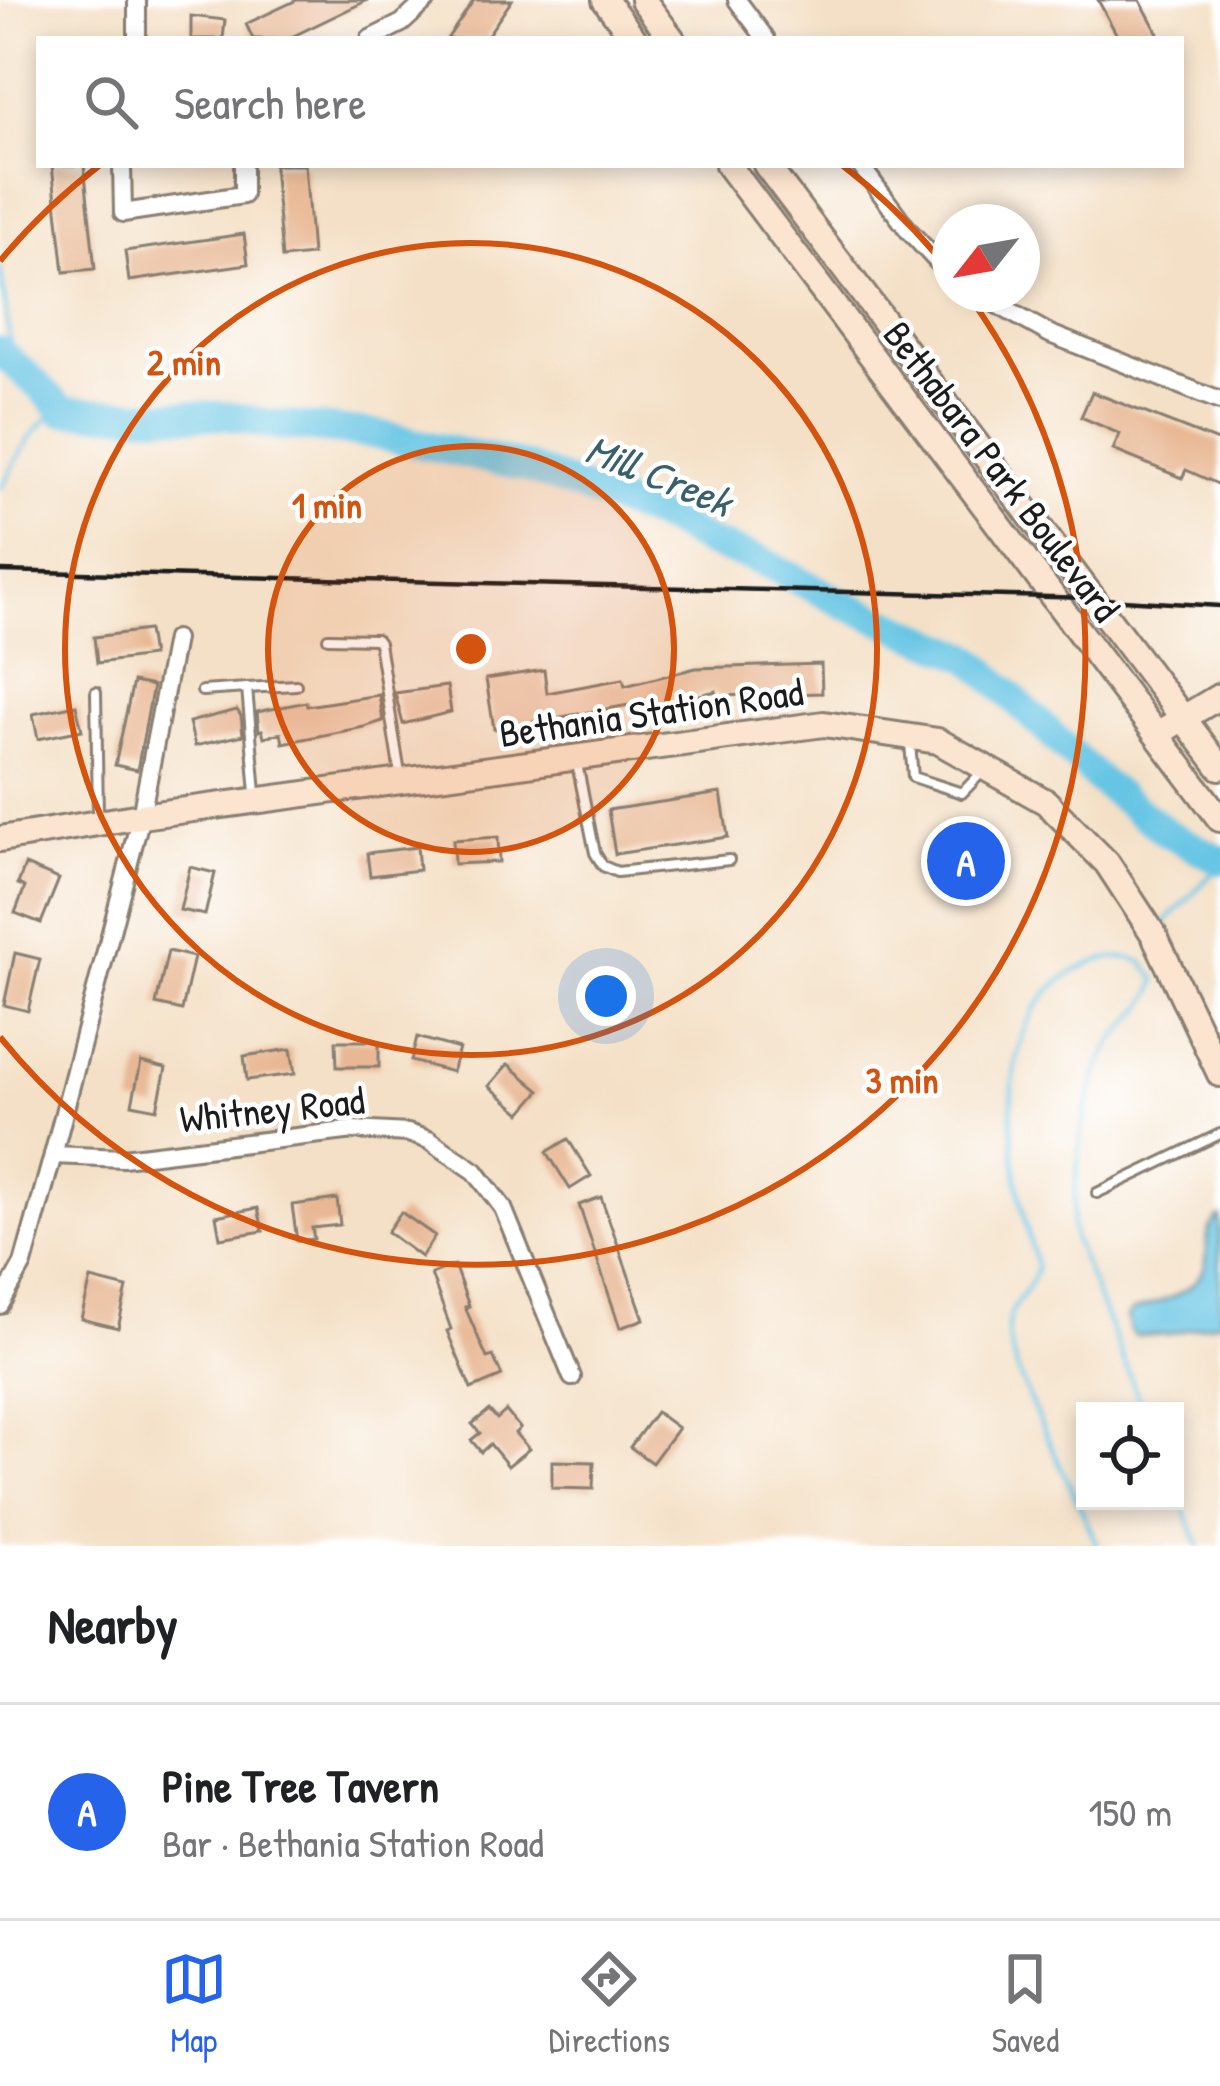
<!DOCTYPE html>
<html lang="en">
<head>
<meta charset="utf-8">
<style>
	:root { --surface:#fff; --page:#f2f2f2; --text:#202124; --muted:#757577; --line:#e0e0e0; --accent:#2563eb }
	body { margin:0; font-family:"Patrick Hand",sans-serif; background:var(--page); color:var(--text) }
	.controls { position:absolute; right:36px; bottom:36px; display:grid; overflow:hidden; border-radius:0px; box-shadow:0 6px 18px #0003 }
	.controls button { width:108px; height:108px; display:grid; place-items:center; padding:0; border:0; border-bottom:3px solid var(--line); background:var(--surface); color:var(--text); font:60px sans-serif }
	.compass { position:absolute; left:932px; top:204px; width:108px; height:108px; border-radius:50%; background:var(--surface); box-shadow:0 6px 18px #0003; rotate:239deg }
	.you { position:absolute; left:606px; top:996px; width:42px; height:42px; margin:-30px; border:9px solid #fff; border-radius:50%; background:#1a73e8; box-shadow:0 0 0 18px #1a73e833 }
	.badge { display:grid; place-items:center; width:78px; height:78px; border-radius:50%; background:var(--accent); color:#fff; font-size:39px; font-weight:700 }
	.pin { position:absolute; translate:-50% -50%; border:6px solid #fff; box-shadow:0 3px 12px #0006 }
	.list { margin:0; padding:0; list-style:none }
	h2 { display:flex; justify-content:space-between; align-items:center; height:156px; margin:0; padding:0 48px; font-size:51px }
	h2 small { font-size:39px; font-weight:400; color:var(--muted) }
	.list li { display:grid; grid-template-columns:78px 1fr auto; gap:36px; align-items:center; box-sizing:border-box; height:216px; padding:0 48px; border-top:3px solid var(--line) }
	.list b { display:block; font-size:45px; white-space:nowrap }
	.list p { margin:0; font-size:39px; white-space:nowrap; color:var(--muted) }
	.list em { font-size:39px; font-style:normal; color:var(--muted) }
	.icon { flex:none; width:66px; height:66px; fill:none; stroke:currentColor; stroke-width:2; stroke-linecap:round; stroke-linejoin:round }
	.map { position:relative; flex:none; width:1220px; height:1546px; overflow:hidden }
	.search { position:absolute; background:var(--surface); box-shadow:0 6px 18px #0003; left:36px; right:36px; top:36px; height:132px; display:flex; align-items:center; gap:30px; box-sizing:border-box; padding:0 42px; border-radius:0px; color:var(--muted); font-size:45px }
	.sheet { height:372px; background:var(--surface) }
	nav { display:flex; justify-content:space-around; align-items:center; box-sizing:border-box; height:168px; border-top:3px solid var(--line); background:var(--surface); font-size:33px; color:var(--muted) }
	nav a { display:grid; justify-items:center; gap:6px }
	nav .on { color:var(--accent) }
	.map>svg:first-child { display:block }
</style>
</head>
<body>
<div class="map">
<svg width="1220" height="1546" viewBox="0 0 1220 1546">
	<rect width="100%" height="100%" fill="#fff"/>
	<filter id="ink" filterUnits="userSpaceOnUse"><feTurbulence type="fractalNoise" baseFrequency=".00833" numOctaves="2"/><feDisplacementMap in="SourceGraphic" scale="24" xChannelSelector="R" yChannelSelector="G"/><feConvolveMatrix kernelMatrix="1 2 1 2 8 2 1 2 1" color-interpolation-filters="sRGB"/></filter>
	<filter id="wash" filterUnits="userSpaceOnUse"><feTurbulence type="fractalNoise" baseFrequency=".004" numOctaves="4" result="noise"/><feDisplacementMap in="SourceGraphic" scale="48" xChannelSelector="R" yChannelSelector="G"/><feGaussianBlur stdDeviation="2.7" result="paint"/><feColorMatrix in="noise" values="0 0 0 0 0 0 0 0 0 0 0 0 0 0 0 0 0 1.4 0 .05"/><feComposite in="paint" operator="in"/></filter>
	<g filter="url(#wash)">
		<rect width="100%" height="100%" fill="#f4e0c6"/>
		<path fill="#66c5e4" stroke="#417080" stroke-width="3" d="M 1220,1217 L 1220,1321 L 1170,1334 L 1136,1336 L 1130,1331 L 1127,1317 L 1132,1311 C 1154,1303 1184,1297 1199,1277 C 1215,1257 1197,1234 1220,1217 Z"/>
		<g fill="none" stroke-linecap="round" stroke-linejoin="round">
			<g stroke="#66c5e4" stroke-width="4.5">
				<polyline points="0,267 13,364"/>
				<path d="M 0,488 C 19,462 30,424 61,411"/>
				<polyline points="1165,923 1220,865"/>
				<polyline points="1175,1487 1199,1546"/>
				<path d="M 1097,1546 C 1080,1496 1004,1367 1008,1326 C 1010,1303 1031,1291 1037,1268 C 1013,1182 979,1017 1081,968 C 1102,957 1121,954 1143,962 L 1156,979 C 1153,1009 1116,1029 1104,1057 C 1079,1114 1078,1164 1072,1225 L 1074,1239 L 1144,1411"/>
			</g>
			<path stroke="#66c5e4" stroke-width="30" d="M 0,351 C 13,364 57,400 61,411 L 230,416 L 268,424 L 374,434 L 525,467 L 670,522 L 708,543 L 762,561 L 846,605 L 971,658 L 1102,783 L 1167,833 L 1220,860"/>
		</g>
		<g id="blocks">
			<g fill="#e8b793">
				<polygon points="297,0 368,0 287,39 253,39 246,24"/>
				<polygon points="474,0 512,0 485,39 447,39"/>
				<polygon points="1098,0 1140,0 1161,39 1119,39"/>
				<polygon points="191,16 225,20 223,39 191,39"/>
				<polygon points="52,165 84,165 95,269 64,272"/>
				<polygon points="274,165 305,165 312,255 282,258"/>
				<polygon points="244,234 248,264 129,281 125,251"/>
				<polygon points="1092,392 1220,442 1220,485 1186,470 1182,478 1113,450 1120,434 1081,417"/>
				<polygon points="148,630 152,656 97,663 94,637"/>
				<polygon points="821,664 822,693 716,696 716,691 648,708 646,702 494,729 486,679 544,670 547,693 623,679 625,686 696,668"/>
				<polygon points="133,682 153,686 137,770 115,765"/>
				<polygon points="447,686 451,712 403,724 395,693"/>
				<polygon points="379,695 383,721 364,727 283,743 281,733 264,737 262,730 259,731 257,712 306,702 307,706"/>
				<polygon points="76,705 82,730 38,739 33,714"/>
				<polygon points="237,710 241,716 243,735 195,746 189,722"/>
				<polygon points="721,793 728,837 615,854 608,810"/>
				<polygon points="498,837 499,862 454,864 453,840"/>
				<polygon points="971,841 971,846 989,844 992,866 979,866 980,874 938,879 936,848 951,848 951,842"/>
				<polygon points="417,847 419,870 370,876 367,853"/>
				<polygon points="25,865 59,879 41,923 15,913 25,887 18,884"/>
				<polygon points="190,867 215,873 205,915 180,910"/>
				<polygon points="168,951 194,957 182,1010 156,1004"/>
				<polygon points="15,953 40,959 28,1011 4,1005"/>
				<polygon points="417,1037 459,1049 452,1072 411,1061"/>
				<polygon points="336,1041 379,1041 379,1067 337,1067"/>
				<polygon points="291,1049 295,1074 247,1080 244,1056"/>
				<polygon points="141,1062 166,1068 157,1109 132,1104"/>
				<polygon points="508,1064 540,1091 521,1113 489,1086"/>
				<polygon points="568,1139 591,1176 570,1189 547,1152"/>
				<polygon points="601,1197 644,1319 620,1328 579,1205"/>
				<polygon points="337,1199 340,1225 312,1228 314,1239 297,1241 292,1205"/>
				<polygon points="258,1208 263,1231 220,1238 216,1216"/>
				<polygon points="401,1212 435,1236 421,1257 387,1232"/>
				<polygon points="454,1265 469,1306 465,1307 487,1358 493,1356 502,1376 471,1389 447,1331 451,1329 431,1274"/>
				<polygon points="91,1279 127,1288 118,1328 81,1319"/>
				<polygon points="489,1410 497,1419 506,1411 520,1428 515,1433 529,1449 508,1466 490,1444 481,1452 471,1440 480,1433 472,1424"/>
				<polygon points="656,1412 678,1428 652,1463 630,1447"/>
				<polygon points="552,1461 594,1462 593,1489 552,1488"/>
			</g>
		</g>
	</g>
	<g filter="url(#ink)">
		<use href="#blocks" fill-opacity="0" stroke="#887e71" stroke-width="3"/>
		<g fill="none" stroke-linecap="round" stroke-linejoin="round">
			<g stroke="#887e71" stroke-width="14">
				<g id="lane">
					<polyline points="328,638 376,639 379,643 400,774"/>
					<polyline points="247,688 296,685"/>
					<polyline points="202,691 247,688 256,793"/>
					<polyline points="96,692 98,816"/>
					<polyline points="910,744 913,777 962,793 984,770"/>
					<polyline points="576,759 595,853 603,866 617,872 729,860"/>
					<polyline points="1097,1193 1220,1134"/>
				</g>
			</g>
			<g stroke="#887e71" stroke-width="22">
				<g id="street">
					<polyline points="137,0 137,39"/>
					<polyline points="737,0 766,39"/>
					<polyline points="370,39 402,23 427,0"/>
					<polyline points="122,165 123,213 243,195 243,165"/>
					<polyline points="860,165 909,231 950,275"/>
					<polyline points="978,294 1050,334 1220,401"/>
					<polyline points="53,1155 123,1158 354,1130 408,1133 429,1140 475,1171 503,1208 572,1377"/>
					<polyline points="0,1305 23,1264 53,1155 141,816 175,639"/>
				</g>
			</g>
			<g stroke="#887e71" stroke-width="30">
				<g id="secondary">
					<polyline points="605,0 634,39"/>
					<polyline points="643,0 672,39"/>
					<polyline points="728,165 1220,819"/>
					<polyline points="766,165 1220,767"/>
					<polyline points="1167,728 1220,696"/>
					<polyline points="0,839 141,816 824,724 938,741 1046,802 1107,863 1154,935 1220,1074"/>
				</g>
			</g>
			<use href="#lane" stroke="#fff" stroke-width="8"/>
			<use href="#street" stroke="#fff" stroke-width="16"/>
			<use href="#secondary" stroke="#fce5d0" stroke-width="24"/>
			<polyline stroke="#1c1c1c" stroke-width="4.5" points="0,571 1090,598 1220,606"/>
		</g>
	</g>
	<circle cx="471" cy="649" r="203" fill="#d4530e" fill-opacity=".12"/>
	<g fill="none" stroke="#d4530e" stroke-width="6">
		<circle cx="471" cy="649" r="203"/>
		<circle cx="471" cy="649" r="406"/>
		<path d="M0 261A610 610 0 0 1 100 165M842 165A610 610 0 0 1 948 269M968 295A610 610 0 0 1 0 1037"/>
	</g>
	<g text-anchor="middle" stroke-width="9" stroke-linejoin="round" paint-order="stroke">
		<g font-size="39" fill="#1c1c1c" stroke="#fff">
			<text transform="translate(1002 471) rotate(53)" y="14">Bethabara Park Boulevard</text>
			<text transform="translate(651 712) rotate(-8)" y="14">Bethania Station Road</text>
			<text transform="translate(272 1109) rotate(-6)" y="14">Whitney Road</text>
		</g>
		<g font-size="42" font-style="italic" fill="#3a606c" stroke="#fff">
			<text transform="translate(659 475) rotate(22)" y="15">Mill Creek</text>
		</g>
	</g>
	<circle cx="471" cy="649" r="18" fill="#d4530e" stroke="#fff" stroke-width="6"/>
	<g font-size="36" text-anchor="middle" font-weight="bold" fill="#d4530e" stroke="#fff" stroke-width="9" stroke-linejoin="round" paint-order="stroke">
		<text x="184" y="375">2 min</text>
		<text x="327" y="518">1 min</text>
		<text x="902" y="1093">3 min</text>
	</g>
</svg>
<div class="controls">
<button><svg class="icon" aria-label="locate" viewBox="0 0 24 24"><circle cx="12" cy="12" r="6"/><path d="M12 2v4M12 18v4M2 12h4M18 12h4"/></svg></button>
</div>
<svg class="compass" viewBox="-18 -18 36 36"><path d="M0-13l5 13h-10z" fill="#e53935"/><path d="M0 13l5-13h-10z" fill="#757577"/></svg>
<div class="you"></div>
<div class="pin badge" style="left:966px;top:861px">A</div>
<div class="search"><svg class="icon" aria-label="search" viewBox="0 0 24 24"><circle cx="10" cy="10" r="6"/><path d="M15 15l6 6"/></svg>Search here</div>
</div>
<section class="sheet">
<h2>Nearby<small></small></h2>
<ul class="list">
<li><span class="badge">A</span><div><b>Pine Tree Tavern</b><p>Bar · Bethania Station Road</p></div><em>150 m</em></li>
</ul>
</section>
<nav>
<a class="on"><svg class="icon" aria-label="map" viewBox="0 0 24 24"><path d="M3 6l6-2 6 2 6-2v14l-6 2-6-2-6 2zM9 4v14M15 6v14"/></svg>Map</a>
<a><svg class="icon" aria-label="directions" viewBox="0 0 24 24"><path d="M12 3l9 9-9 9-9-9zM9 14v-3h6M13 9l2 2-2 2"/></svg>Directions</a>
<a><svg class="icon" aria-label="saved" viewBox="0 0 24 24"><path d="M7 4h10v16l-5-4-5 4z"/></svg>Saved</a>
</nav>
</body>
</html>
